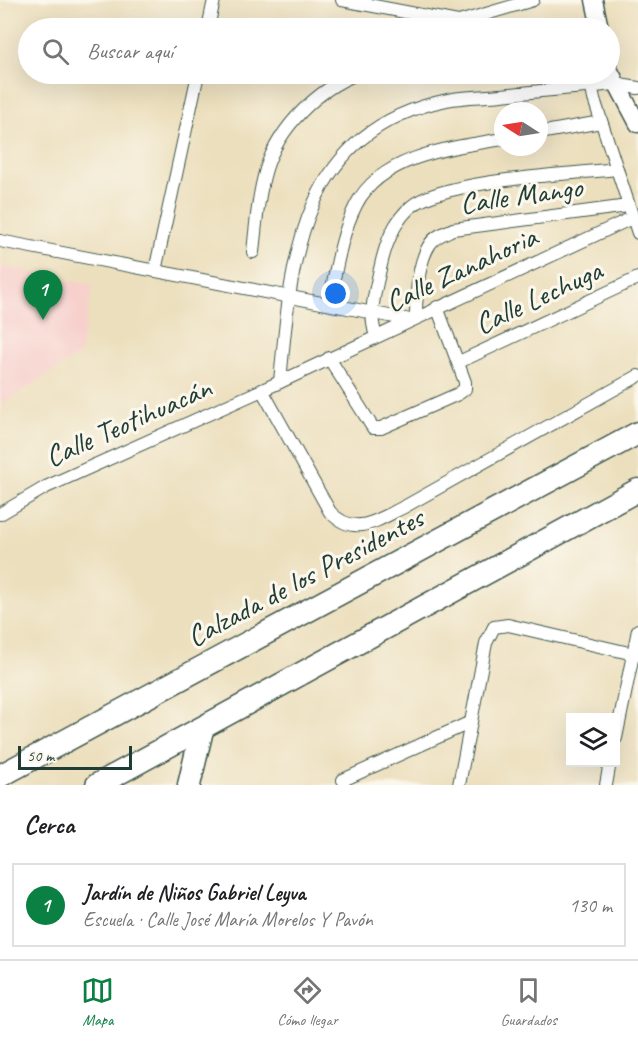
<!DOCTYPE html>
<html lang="es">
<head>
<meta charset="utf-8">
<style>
	:root { --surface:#fff; --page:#f2f2f2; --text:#202124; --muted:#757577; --line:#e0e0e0; --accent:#0b8043 }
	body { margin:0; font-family:Caveat,sans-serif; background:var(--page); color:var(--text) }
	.controls { position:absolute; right:18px; bottom:18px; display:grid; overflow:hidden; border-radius:0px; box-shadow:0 6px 24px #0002 }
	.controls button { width:54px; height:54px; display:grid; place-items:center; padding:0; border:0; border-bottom:2px solid var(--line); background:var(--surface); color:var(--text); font:30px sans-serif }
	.compass { position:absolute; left:494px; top:102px; width:54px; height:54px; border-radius:50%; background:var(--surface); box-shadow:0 6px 24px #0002; rotate:282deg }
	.scale { position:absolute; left:18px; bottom:15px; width:114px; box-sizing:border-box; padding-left:6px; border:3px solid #1f3d34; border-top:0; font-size:16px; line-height:21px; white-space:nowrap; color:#1f3d34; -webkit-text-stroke:4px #fbf7ec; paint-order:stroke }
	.you { position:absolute; left:336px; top:294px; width:21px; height:21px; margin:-15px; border:4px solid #fff; border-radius:50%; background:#1a73e8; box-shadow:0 0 0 9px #1a73e833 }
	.badge { display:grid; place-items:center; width:39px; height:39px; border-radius:50%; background:var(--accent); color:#fff; font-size:20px; font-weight:700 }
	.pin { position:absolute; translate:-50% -50px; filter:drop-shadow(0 2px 3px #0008) }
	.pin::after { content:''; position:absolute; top:32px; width:21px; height:18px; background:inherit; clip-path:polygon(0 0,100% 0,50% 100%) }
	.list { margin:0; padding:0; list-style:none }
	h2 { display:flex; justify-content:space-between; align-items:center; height:78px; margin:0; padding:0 24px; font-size:26px }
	h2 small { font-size:20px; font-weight:400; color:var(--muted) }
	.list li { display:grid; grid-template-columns:39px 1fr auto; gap:18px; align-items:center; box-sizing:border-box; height:84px; margin:0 12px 12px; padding:0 12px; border:2px solid var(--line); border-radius:0px }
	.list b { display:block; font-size:22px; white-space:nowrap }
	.list p { margin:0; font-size:20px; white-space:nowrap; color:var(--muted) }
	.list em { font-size:20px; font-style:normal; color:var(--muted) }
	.icon { flex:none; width:33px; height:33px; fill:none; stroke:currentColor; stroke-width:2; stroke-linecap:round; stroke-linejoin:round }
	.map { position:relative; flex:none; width:638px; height:785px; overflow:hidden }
	.search { position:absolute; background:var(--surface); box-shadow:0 6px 24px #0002; left:18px; right:18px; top:18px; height:66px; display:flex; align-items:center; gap:15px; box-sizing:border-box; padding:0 21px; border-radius:33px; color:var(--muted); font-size:22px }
	.sheet { height:174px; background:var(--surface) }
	nav { display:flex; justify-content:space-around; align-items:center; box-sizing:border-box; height:84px; border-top:2px solid var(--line); background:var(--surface); font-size:16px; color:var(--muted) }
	nav a { display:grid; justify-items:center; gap:3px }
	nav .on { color:var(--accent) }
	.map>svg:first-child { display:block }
</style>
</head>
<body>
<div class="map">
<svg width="638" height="785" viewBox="0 0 638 785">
	<rect width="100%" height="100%" fill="#fbf7ec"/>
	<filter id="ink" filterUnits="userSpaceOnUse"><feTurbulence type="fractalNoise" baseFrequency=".0167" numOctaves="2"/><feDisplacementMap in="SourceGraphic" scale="12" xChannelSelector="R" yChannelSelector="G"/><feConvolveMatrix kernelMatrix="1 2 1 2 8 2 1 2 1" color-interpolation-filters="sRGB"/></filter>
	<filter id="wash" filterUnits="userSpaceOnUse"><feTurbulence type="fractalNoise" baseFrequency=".008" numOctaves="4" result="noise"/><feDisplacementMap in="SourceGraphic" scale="24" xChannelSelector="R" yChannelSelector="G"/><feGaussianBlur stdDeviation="1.35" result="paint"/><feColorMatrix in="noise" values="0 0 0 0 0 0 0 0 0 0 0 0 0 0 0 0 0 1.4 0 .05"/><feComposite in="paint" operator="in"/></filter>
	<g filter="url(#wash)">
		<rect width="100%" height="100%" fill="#ecdfbd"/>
		<polygon fill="#f7d0cc" points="0,266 93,285 80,354 0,405"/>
	</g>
	<g filter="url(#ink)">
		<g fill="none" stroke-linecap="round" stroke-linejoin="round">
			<g stroke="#3e5549" stroke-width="14">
				<g id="street">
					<polyline points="342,0 458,22 477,28"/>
					<polyline points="459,22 533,0"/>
					<polyline points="208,28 214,0"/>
					<polyline points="589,74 594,99 638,233"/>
					<polyline points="539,133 601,122"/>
					<polyline points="0,241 410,320"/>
					<path d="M 253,252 C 256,224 258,196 266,169 C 279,127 318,89 357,74"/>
					<polyline points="155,271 198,74"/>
					<path d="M 329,303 C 336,271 341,234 356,205 C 381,155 455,147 503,139"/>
					<path d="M 416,317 C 416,296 418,262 430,244 C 435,236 445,233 453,229 L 628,206"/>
					<path d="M 376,336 C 368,313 375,293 380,269 C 385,246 393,221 412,206 C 444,180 572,174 617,169"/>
					<polyline points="329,358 373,428 381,428 458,394 465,389 465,382 437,307"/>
					<polyline points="459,362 638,278"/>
					<path d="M 280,382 C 291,259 300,131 447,100 C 464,96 484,97 501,95 C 539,91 577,88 614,84 L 638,88"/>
					<path d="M 262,390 L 330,512 C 355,538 377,520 404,507 L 638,376"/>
					<polyline points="0,514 46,487 280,382 632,218"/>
					<polyline points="616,738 638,630"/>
					<polyline points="343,780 471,722"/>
					<polyline points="459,785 486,643 494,627 508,625 638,655"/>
					<polyline points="606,785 610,762"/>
				</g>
			</g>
			<g stroke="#3e5549" stroke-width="19">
				<g id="secondary">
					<polyline points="594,0 600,28"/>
					<polyline points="610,71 638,124"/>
				</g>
			</g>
			<g stroke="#3e5549" stroke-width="25">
				<g id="highway">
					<polyline points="0,776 638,433"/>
					<polyline points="97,785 638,490"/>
					<polyline points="189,785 202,730"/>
				</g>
			</g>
			<use href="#street" stroke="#fff" stroke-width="12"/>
			<use href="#secondary" stroke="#fff" stroke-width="16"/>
			<use href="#highway" stroke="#fff" stroke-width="22"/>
		</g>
	</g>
	<g text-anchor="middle" stroke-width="6" stroke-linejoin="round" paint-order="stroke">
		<g font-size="30" fill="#1f3d34" stroke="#fbf7ec">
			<text transform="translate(521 195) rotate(-8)" y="10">Calle Mango</text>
			<text transform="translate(461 269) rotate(-25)" y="10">Calle Zanahoria</text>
			<text transform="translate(538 297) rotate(-25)" y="10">Calle Lechuga</text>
			<text transform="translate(128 422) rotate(-24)" y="10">Calle Teotihuacán</text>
			<text transform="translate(305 577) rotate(-28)" y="10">Calzada de los Presidentes</text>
		</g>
	</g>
</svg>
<div class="controls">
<button><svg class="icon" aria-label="layers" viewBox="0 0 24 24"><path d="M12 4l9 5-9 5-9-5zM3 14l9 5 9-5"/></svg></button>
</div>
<svg class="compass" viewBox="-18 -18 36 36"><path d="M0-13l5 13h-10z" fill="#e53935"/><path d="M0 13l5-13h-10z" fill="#757577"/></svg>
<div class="scale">50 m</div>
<div class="you"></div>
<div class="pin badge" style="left:43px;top:320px">1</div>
<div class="search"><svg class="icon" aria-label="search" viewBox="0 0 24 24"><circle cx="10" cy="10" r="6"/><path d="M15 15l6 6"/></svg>Buscar aquí</div>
</div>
<section class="sheet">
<h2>Cerca<small></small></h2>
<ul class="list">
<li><span class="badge">1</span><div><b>Jardín de Niños Gabriel Leyva</b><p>Escuela · Calle José María Morelos Y Pavón</p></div><em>130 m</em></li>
</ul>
</section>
<nav>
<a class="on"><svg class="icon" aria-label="map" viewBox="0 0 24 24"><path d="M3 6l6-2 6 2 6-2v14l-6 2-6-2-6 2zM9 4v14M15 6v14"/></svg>Mapa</a>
<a><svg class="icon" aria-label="directions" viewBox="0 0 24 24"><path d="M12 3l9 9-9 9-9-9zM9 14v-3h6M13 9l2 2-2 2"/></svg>Cómo llegar</a>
<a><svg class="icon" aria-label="saved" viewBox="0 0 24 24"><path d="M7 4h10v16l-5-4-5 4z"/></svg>Guardados</a>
</nav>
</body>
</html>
